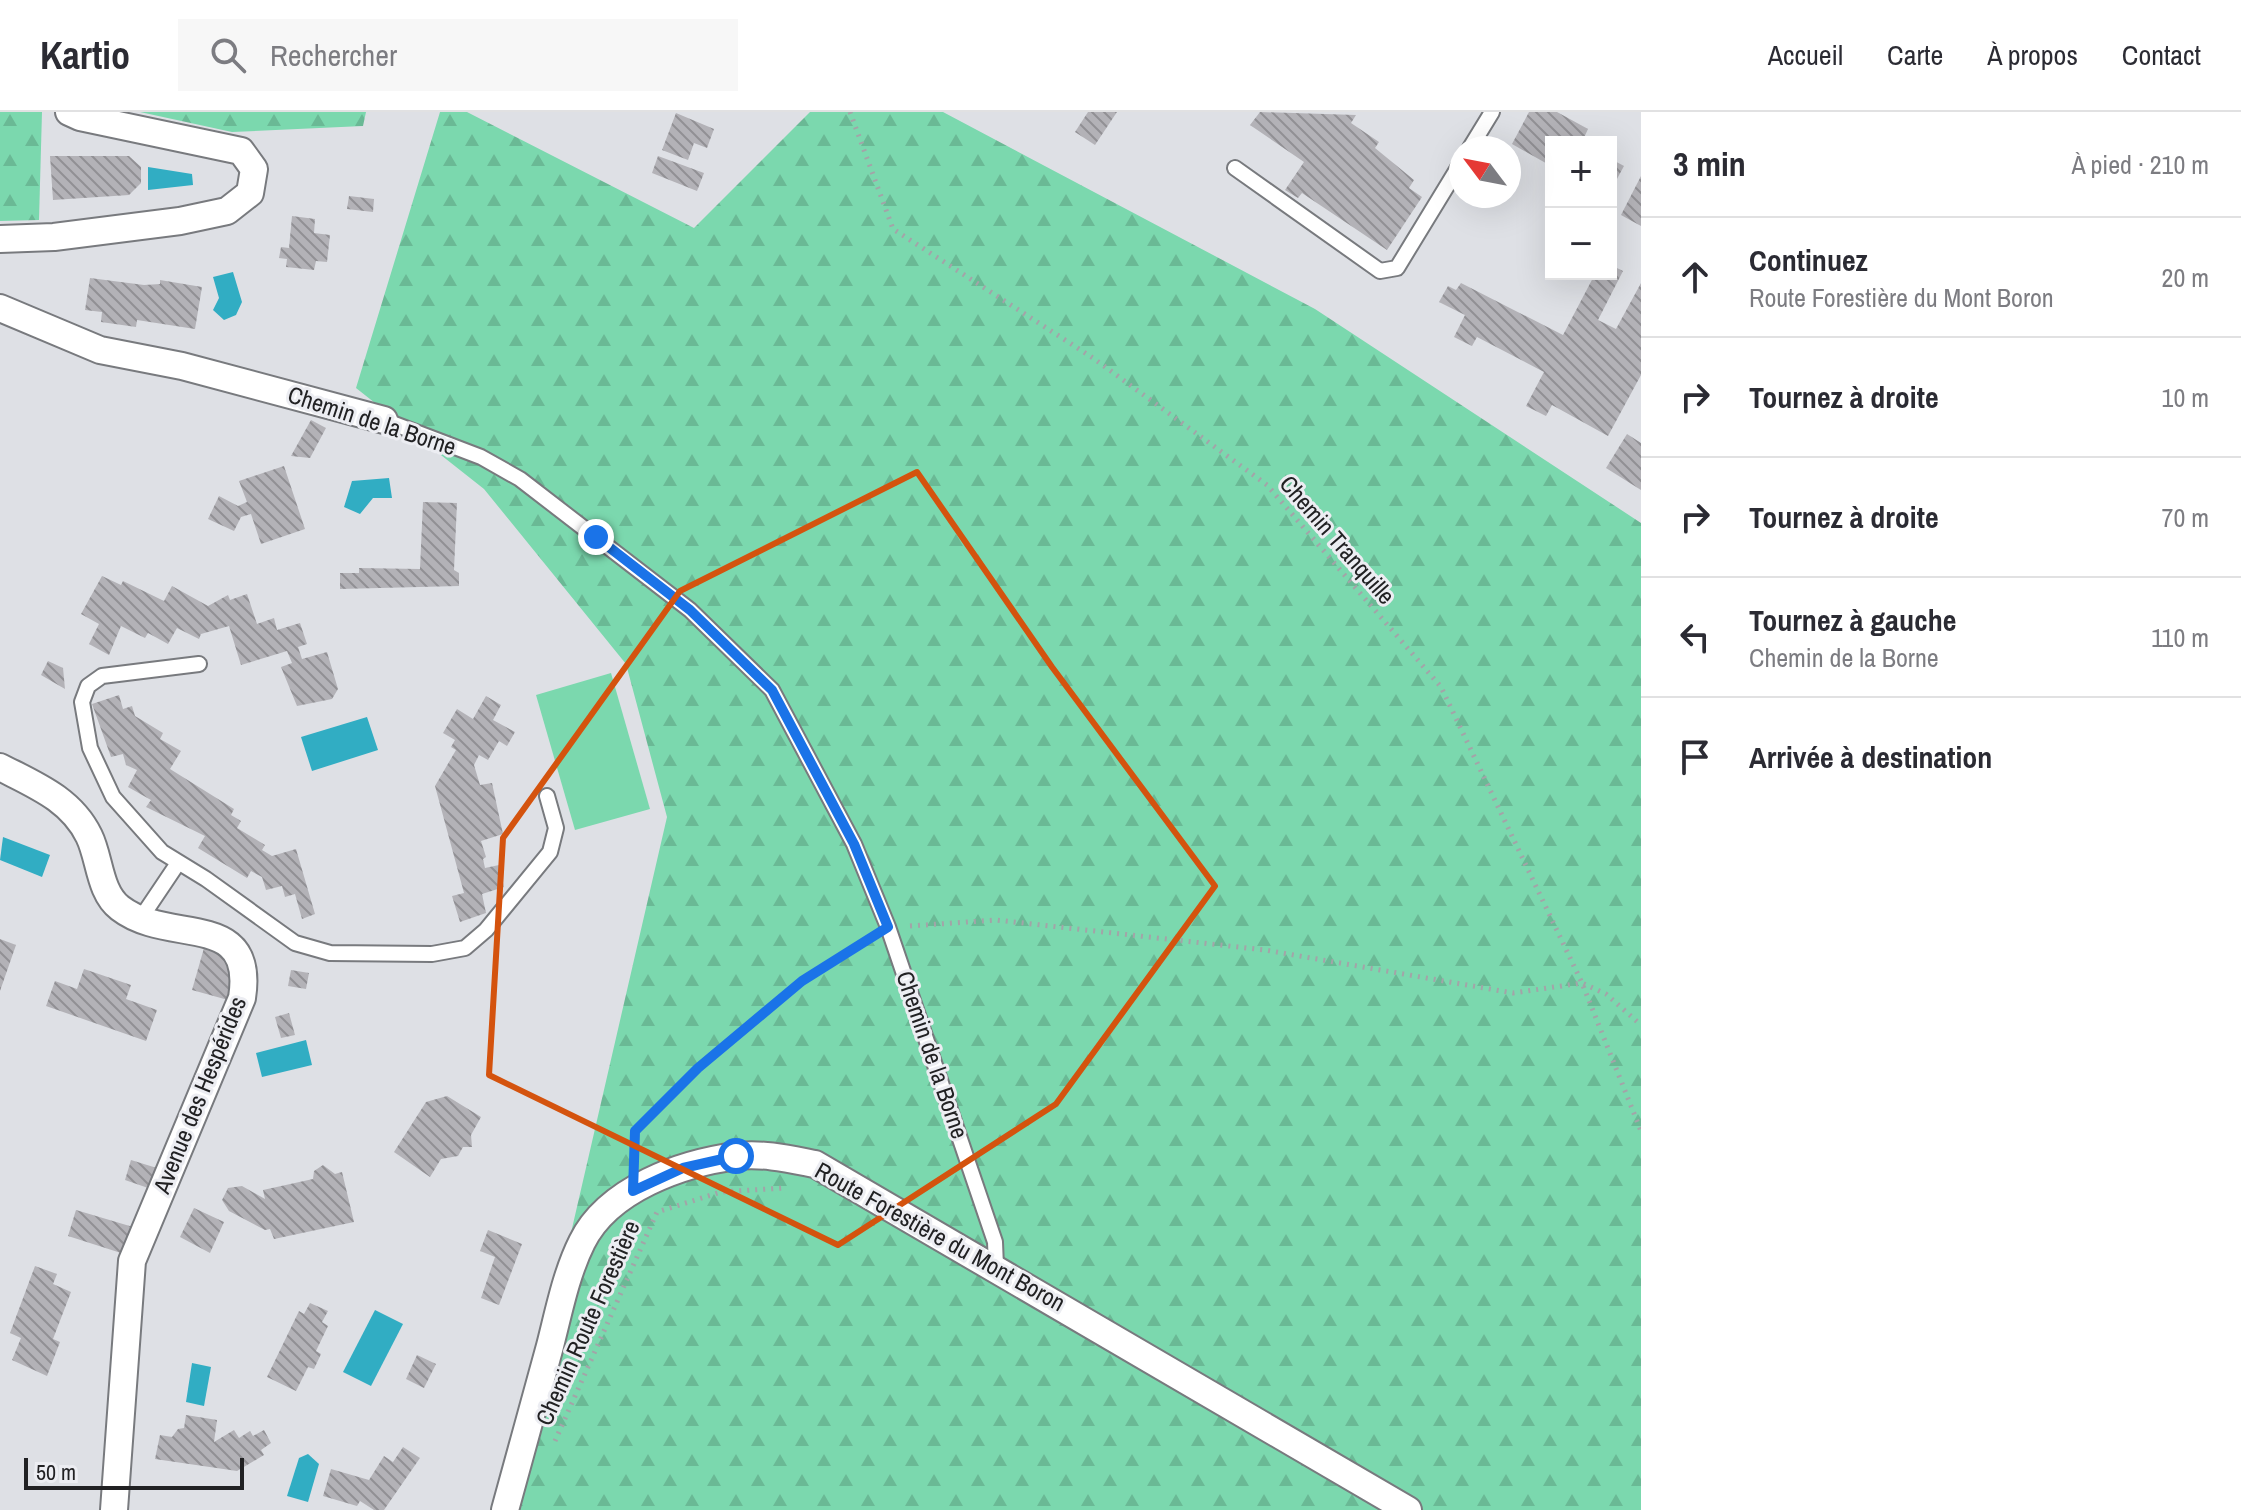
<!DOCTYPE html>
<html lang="fr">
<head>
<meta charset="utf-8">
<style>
	:root { --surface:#fff; --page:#f7f7f7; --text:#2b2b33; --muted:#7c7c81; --line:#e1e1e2 }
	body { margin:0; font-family:"Archivo Narrow",sans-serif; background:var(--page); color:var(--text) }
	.controls { position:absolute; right:24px; top:24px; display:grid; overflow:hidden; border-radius:0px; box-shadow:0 8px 32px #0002 }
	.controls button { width:72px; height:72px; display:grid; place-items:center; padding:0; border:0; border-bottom:2px solid var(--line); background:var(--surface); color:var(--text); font:40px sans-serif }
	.compass { position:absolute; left:1449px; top:24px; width:72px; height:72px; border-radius:50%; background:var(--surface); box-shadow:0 8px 32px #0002; rotate:302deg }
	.scale { position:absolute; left:24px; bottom:20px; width:220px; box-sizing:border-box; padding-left:8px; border:4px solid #212123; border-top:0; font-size:22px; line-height:28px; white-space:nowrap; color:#212123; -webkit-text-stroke:6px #ecedf2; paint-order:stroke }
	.stop { position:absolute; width:24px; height:24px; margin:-18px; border:6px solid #1a73e8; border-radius:50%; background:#fff }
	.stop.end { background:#1a73e8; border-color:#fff; box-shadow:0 2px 8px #0008 }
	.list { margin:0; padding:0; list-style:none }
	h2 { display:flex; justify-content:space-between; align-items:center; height:104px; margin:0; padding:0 32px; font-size:34px }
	h2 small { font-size:26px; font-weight:400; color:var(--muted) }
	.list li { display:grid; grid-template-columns:52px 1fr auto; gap:24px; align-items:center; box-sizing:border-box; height:120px; padding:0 32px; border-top:2px solid var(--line) }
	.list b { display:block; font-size:30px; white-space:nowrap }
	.list p { margin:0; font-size:26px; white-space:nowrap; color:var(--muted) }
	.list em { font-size:26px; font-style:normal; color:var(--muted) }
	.icon { flex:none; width:44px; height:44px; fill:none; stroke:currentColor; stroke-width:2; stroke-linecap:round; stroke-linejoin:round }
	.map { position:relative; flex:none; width:1641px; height:1398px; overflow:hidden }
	header { display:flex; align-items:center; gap:48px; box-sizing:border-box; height:112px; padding:0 40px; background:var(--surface); border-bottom:2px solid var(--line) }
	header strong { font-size:38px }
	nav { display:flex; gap:44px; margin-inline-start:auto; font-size:28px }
	.search { width:560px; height:72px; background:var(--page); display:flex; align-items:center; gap:20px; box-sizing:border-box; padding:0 28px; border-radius:0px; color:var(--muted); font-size:30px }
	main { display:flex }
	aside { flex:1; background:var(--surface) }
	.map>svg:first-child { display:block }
</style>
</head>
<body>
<header>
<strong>Kartio</strong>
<div class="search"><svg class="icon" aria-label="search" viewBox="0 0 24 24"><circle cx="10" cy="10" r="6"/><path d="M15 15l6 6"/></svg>Rechercher</div>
<nav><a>Accueil</a><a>Carte</a><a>À propos</a><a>Contact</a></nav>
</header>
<main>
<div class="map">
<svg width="1641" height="1398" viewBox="0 0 1641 1398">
	<defs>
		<pattern id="forest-firs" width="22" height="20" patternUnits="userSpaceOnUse" patternTransform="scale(2)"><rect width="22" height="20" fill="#7bd8ae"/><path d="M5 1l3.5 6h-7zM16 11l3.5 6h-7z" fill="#6ab995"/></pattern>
		<pattern id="building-back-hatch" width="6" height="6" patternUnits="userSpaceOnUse" patternTransform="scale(2)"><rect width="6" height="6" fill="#b3b2b7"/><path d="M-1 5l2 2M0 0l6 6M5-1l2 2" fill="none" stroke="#919094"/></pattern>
	</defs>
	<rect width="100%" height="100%" fill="#dee0e5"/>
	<g fill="url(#forest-firs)">
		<polygon points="0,0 42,0 39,108 0,109"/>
		<polygon points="140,0 366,0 363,14 232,20"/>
		<polygon points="440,0 467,0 694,116 810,0 943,0 1315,197 1641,411 1641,1398 507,1398 667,705 626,552 484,377 356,276"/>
	</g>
	<polygon fill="#7bd8ae" points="611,561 650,697 575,718 536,583"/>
	<g fill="#31adc3">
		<polygon points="148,55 192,62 193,73 148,78"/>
		<polygon points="233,160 242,190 236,203 224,208 213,198 219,186 213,165"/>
		<polygon points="389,366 392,386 373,386 360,402 344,395 352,369"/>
		<polygon points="367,605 378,638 312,659 301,625"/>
		<polygon points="3,725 50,743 42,765 0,748"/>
		<polygon points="306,928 312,953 262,965 256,941"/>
		<polygon points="375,1198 403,1212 371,1274 343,1260"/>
		<polygon points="192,1251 211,1255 204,1294 186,1290"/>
		<polygon points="308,1342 319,1352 308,1390 287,1384 299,1346"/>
	</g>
	<g fill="url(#building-back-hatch)">
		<polygon points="1088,0 1117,0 1095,33 1075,20"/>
		<polygon points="1260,0 1356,3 1351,11 1379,30 1375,36 1414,68 1409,76 1422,85 1387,138 1302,81 1298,86 1285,78 1304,50 1250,13"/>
		<polygon points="1529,0 1557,0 1588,17 1582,30 1551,30 1551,54 1512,32"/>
		<polygon points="676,1 714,17 707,36 694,31 688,48 662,38"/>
		<polygon points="50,44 129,44 141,55 141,71 129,83 53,88"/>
		<polygon points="658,44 704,61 697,79 652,61"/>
		<polygon points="1611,47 1624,54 1611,78"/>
		<polygon points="1641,64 1641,114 1621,103"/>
		<polygon points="349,84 374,87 373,100 347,97"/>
		<polygon points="292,104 315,107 314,121 330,123 327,150 316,149 314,158 286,155 287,147 279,146 281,135 289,136"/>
		<polygon points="1611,153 1623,159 1598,208 1616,217 1641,171 1641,263 1608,324 1552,293 1546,304 1526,294 1544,260 1477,225 1472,234 1454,225 1465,203 1439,190 1448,174 1456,178 1461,171 1563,223 1595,162 1611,162"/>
		<polygon points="90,166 144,173 160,172 160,168 202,175 195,217 137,208 136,215 101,210 102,200 85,198"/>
		<polygon points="311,308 326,316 310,346 291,344"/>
		<polygon points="1627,322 1641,331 1641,378 1606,356"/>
		<polygon points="284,354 305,417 261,432 251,402 241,405 234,419 208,407 219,384 238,394 247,390 239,369"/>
		<polygon points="423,390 457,391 454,458 459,461 459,474 340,477 340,461 359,461 359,456 420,457"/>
		<polygon points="102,464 121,473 123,469 164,489 172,474 208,494 228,483 230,488 247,482 257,512 274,506 277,518 300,511 307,532 298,535 302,547 327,540 338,577 332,587 297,594 281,555 292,551 287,539 241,553 229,514 201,522 199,527 177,516 168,532 148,521 145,526 121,514 109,543 89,532 99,512 81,502"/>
		<polygon points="48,549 63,556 65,577 41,563"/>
		<polygon points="119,583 123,597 132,594 135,604 163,621 160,627 181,639 170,657 234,697 231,703 241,709 237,716 265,733 262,738 272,744 296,737 315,802 302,807 295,782 285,785 282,774 266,778 262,765 251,759 247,766 198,736 205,724 146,695 151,688 128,675 137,658 126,653 123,642 111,645 92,592"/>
		<polygon points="486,584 501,593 493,608 515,620 507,634 499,629 488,648 479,643 474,653 480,673 492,671 503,722 481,729 486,745 483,747 485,756 499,753 504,775 482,782 486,801 460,810 452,784 464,781 435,674 456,638 451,635 455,628 443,621 457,597 473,607"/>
		<polygon points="0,827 16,833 0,879"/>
		<polygon points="204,836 218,839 232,849 235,865 228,888 192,878"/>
		<polygon points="84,857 131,873 126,887 157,898 146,929 46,894 55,869 77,877"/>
		<polygon points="291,858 309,861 306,877 288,874"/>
		<polygon points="289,901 295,923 281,926 275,905"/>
		<polygon points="447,984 481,1005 471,1023 472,1035 463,1035 458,1044 441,1047 430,1065 394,1040 426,990"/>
		<polygon points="131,1048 160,1057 151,1077 125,1068"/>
		<polygon points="323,1053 335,1062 342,1060 354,1110 274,1127 270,1117 265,1118 229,1099 222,1088 228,1076 242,1074 265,1087 263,1078 313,1067 314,1059"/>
		<polygon points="194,1096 224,1110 210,1141 180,1125"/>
		<polygon points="76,1098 133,1115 121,1141 68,1124"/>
		<polygon points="488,1118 522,1132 499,1193 481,1186 495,1145 480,1139"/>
		<polygon points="35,1154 57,1162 53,1172 71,1180 53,1227 60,1230 47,1264 12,1248 21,1226 10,1221"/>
		<polygon points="310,1191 328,1199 322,1210 328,1214 316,1239 321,1242 314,1257 308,1255 296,1279 267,1265 299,1199 304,1202"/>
		<polygon points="417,1243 436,1252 424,1276 406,1267"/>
		<polygon points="186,1303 217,1308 214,1330 234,1318 239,1326 250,1319 253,1324 264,1318 271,1331 261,1338 264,1343 237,1359 155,1347 160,1323 172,1325 178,1317 184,1316"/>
		<polygon points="403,1335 420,1346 384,1398 374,1398 360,1389 357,1394 323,1384 331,1357 369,1368 384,1344 393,1350"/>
	</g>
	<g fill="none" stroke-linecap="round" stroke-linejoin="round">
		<g stroke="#787a7e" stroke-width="18">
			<g id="lane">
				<polyline points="1470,36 1492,0"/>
				<polyline points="1235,56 1380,159 1397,156 1461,51"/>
				<polyline points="384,308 481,345 520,367 690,498 772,578 854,732 888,815 995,1130 996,1155"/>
				<polyline points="199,552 102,564 88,574 82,590 90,636 113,685 162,740 206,767 295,831 330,841 432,842 465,836 486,818 550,740 556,716 547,684"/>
				<polyline points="141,806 178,751"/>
			</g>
		</g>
		<g stroke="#787a7e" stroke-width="30">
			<g id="street">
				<polyline points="0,127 54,125 180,109 227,99 250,81 254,57 241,39 80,5 69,0"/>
				<polyline points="0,196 100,238 182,254 384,308"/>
				<path d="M 0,655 C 35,673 71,687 89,724 C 100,746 99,780 120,796 C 169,834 256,797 242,886 L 132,1149 L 114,1398"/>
				<path d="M 505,1398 C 520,1344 535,1289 550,1234 C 559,1199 566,1162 582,1130 C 608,1077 682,1051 737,1044 C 763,1041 789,1047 815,1052 L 1408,1398"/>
			</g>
		</g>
		<g stroke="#a3a4a8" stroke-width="5" stroke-dasharray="2 6" stroke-linecap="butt">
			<polyline points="850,0 893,117 1093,246 1267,373 1441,575 1582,871 1641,1019"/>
			<polyline points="910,814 996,808 1265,838 1513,881 1582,871 1606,882 1641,913"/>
			<polyline points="634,1047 635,1019 698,956 802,869 871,826"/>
			<polyline points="555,1329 657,1100 721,1080 785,1076"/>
		</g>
		<use href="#lane" stroke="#fff" stroke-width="14"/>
		<use href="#street" stroke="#fff" stroke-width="26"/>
	</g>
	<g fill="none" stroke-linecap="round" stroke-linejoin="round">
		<polyline stroke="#1a73e8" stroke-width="10" points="596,425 690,498 772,578 854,732 888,815 802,869 698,956 635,1019 633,1079 683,1056 736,1044"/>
	</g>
	<path fill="none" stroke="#d4530e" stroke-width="6" stroke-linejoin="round" d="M 917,360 L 1052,555 L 1215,774 L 1056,992 L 838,1133 L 489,963 L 503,726 L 680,479 Z"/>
	<g text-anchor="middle" stroke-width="6" stroke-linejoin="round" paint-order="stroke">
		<g font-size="24" fill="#212123" stroke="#ecedf2">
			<text transform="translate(372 309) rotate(18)" y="8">Chemin de la Borne</text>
			<text transform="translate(1337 428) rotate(49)" y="8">Chemin Tranquille</text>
			<text transform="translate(932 943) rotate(71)" y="8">Chemin de la Borne</text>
			<text transform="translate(200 983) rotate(-68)" y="8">Avenue des Hespérides</text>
			<text transform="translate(940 1125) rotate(29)" y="8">Route Forestière du Mont Boron</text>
			<text transform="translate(588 1211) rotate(-66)" y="8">Chemin Route Forestière</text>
		</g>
	</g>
</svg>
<div class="controls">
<button>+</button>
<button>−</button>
</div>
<svg class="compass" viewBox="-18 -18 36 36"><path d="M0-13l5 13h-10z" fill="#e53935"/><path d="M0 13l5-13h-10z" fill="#7c7c81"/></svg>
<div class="scale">50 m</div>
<div class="stop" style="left:736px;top:1044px"></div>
<div class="stop end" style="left:596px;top:425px"></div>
</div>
<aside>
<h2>3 min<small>À pied · 210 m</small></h2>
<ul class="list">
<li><svg class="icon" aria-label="ahead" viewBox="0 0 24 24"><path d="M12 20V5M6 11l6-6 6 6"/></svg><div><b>Continuez</b><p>Route Forestière du Mont Boron</p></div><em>20 m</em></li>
<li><svg class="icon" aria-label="right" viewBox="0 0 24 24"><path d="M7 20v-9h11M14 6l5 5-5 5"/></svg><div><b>Tournez à droite</b></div><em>10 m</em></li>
<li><svg class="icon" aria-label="right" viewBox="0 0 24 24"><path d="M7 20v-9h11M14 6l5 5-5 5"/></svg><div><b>Tournez à droite</b></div><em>70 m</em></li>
<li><svg class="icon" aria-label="left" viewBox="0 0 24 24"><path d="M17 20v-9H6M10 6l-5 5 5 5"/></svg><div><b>Tournez à gauche</b><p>Chemin de la Borne</p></div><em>110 m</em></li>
<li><svg class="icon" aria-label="arrive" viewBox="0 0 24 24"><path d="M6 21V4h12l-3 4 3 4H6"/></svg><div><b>Arrivée à destination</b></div></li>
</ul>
</aside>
</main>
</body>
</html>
